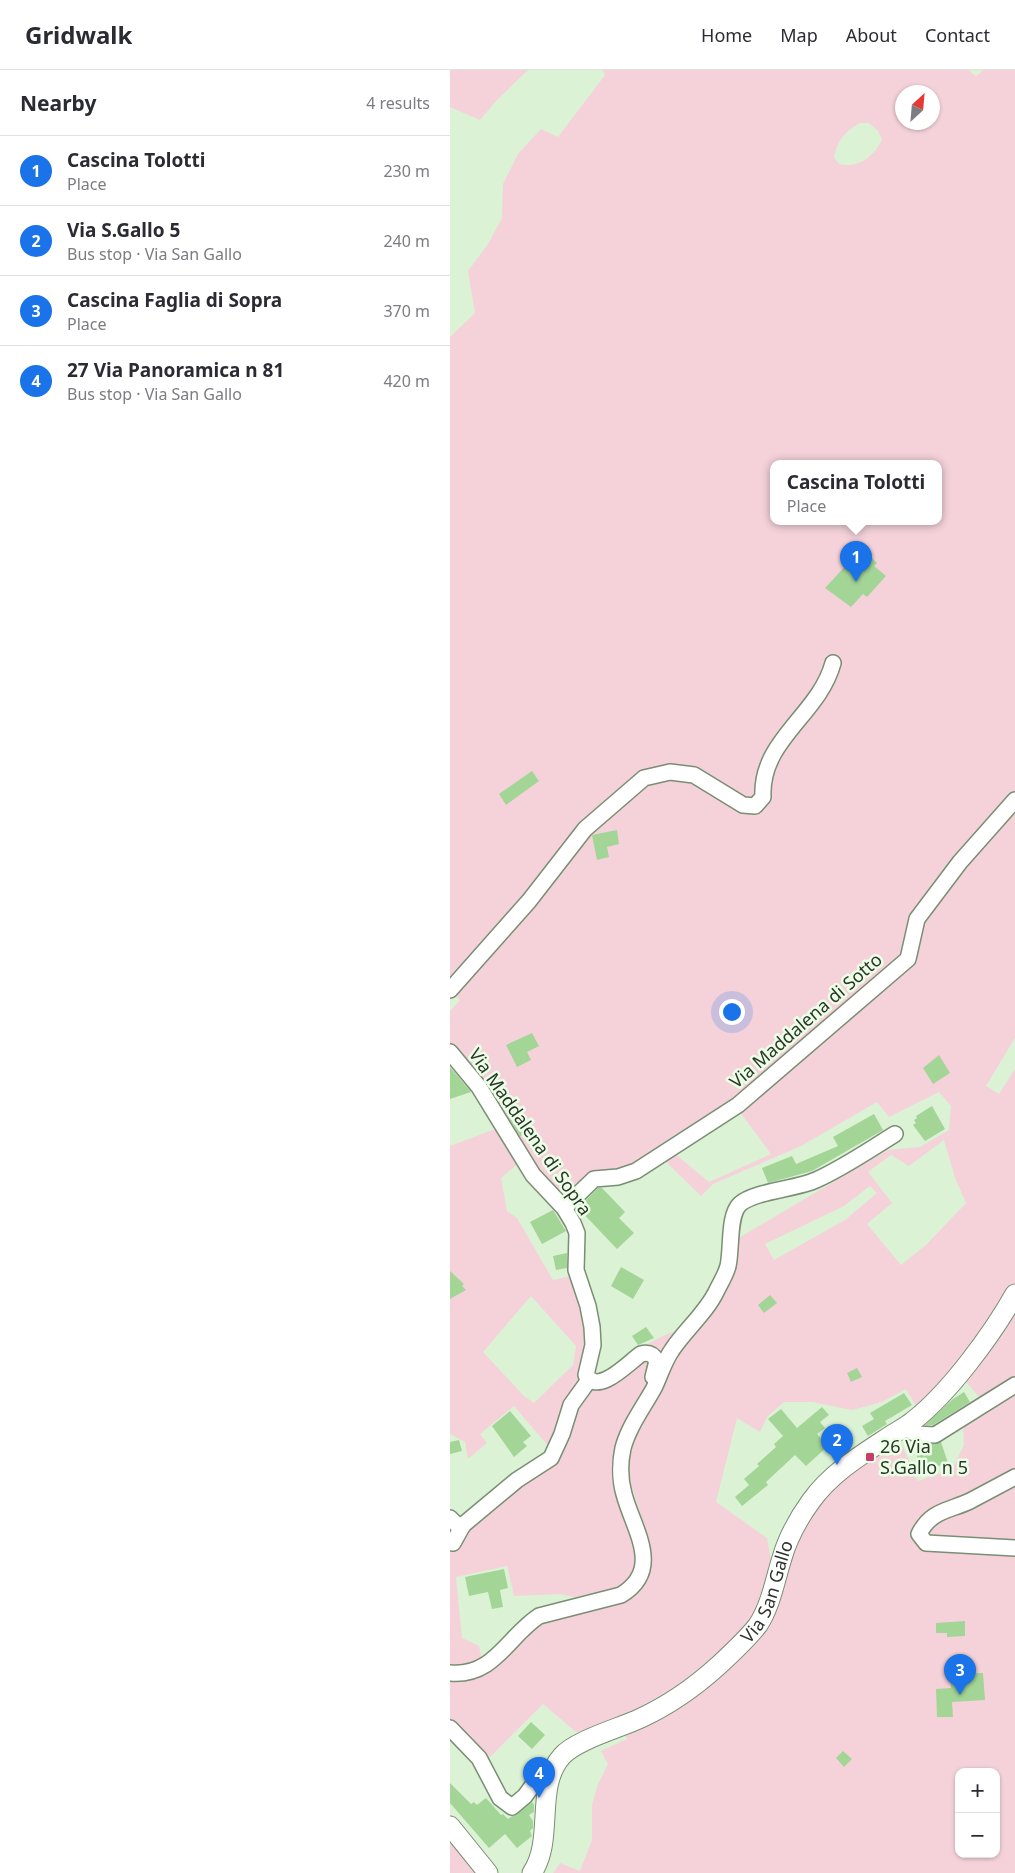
<!DOCTYPE html>
<html lang="en">
<head>
<meta charset="utf-8">
<style>
	:root { --surface:#fff; --page:#f2f2f3; --text:#2b2b33; --muted:#7c7c81; --line:#e1e1e2; --accent:#1a73e8 }
	body { margin:0; font-family:"Noto Sans",sans-serif; background:var(--page); color:var(--text) }
	.controls { position:absolute; right:15px; bottom:15px; display:grid; overflow:hidden; border-radius:10px; box-shadow:0 1px 4px #0004 }
	.controls button { width:45px; height:45px; display:grid; place-items:center; padding:0; border:0; border-bottom:1px solid var(--line); background:var(--surface); color:var(--text); font:25px sans-serif }
	.compass { position:absolute; left:445px; top:15px; width:45px; height:45px; border-radius:50%; background:var(--surface); box-shadow:0 1px 4px #0004; rotate:26deg }
	.you { position:absolute; left:281px; top:941px; width:18px; height:18px; margin:-12px; border:4px solid #fff; border-radius:50%; background:#1a73e8; box-shadow:0 0 0 8px #1a73e833 }
	.badge { display:grid; place-items:center; width:32px; height:32px; border-radius:50%; background:var(--accent); color:#fff; font-size:16px; font-weight:700 }
	.pin { position:absolute; translate:-50% -41px; filter:drop-shadow(0 1px 2px #0008) }
	.pin::after { content:''; position:absolute; top:26px; width:18px; height:15px; background:inherit; clip-path:polygon(0 0,100% 0,50% 100%) }
	.popup { position:absolute; left:320px; top:390px; width:172px; height:65px; box-sizing:border-box; display:grid; place-content:center; border-radius:10px; background:var(--surface); filter:drop-shadow(0 1px 4px #0005); font-size:16px; white-space:nowrap; color:var(--muted) }
	.popup b { font-size:19px; color:var(--text) }
	.popup::after { content:''; position:absolute; left:50%; top:100%; margin-left:-10px; border:10px solid transparent; border-top-color:var(--surface) }
	.list { margin:0; padding:0; list-style:none }
	h2 { display:flex; justify-content:space-between; align-items:center; height:65px; margin:0; padding:0 20px; font-size:21px }
	h2 small { font-size:16px; font-weight:400; color:var(--muted) }
	.list li { display:grid; grid-template-columns:32px 1fr auto; gap:15px; align-items:center; box-sizing:border-box; height:70px; padding:0 20px; border-top:1px solid var(--line) }
	.list b { display:block; font-size:19px; white-space:nowrap }
	.list p { margin:0; font-size:16px; white-space:nowrap; color:var(--muted) }
	.list em { font-size:16px; font-style:normal; color:var(--muted) }
	.map { position:relative; flex:none; width:565px; height:1803px; overflow:hidden }
	header { display:flex; align-items:center; gap:30px; box-sizing:border-box; height:70px; padding:0 25px; background:var(--surface); border-bottom:1px solid var(--line) }
	header strong { font-size:24px }
	nav { display:flex; gap:28px; margin-inline-start:auto; font-size:18px }
	main { display:flex }
	aside { flex:1; background:var(--surface) }
	.map>svg:first-child { display:block }
</style>
</head>
<body>
<header>
<strong>Gridwalk</strong>
<nav><a>Home</a><a>Map</a><a>About</a><a>Contact</a></nav>
</header>
<main>
<aside>
<h2>Nearby<small>4 results</small></h2>
<ul class="list">
<li><span class="badge">1</span><div><b>Cascina Tolotti</b><p>Place</p></div><em>230 m</em></li>
<li><span class="badge">2</span><div><b>Via S.Gallo 5</b><p>Bus stop · Via San Gallo</p></div><em>240 m</em></li>
<li><span class="badge">3</span><div><b>Cascina Faglia di Sopra</b><p>Place</p></div><em>370 m</em></li>
<li><span class="badge">4</span><div><b>27 Via Panoramica n 81</b><p>Bus stop · Via San Gallo</p></div><em>420 m</em></li>
</ul>
</aside>
<div class="map">
<svg width="565" height="1803" viewBox="0 0 565 1803">
	<rect width="100%" height="100%" fill="#dbf2d5"/>
	<g fill="#f5d2da" fill-rule="evenodd">
		<polygon points="0,0 78,0 47,30 30,50 0,37"/>
		<path d="M 153,0 L 518,0 L 526,6 L 534,0 L 565,0 L 565,968 L 536,1016 L 549,1024 L 565,999 L 565,1218 L 543,1257 L 469,1341 L 456,1319 L 432,1332 L 402,1340 L 362,1332 L 334,1332 L 317,1347 L 310,1362 L 287,1348 L 266,1432 L 317,1468 L 322,1495 L 308,1540 L 287,1567 L 232,1615 L 169,1653 L 126,1662 L 93,1634 L 37,1690 L 0,1650 L 0,1608 L 40,1599 L 61,1583 L 82,1560 L 95,1553 L 126,1543 L 197,1505 L 201,1492 L 199,1471 L 169,1376 L 187,1478 L 186,1496 L 180,1505 L 174,1513 L 164,1519 L 124,1527 L 110,1524 L 64,1526 L 57,1496 L 6,1507 L 12,1568 L 29,1576 L 32,1590 L 13,1596 L 0,1596 L 0,1472 L 18,1458 L 100,1378 L 64,1336 L 30,1364 L 37,1373 L 18,1389 L 15,1372 L 0,1364 L 0,1076 L 48,1058 L 69,1093 L 51,1108 L 57,1141 L 67,1148 L 103,1210 L 125,1205 L 136,1235 L 140,1304 L 151,1308 C 176,1288 210,1261 243,1257 L 287,1169 L 438,1080 L 470,1077 L 499,1060 L 501,1036 L 489,1022 L 439,1047 L 427,1032 L 351,1076 L 263,1114 L 251,1126 L 212,1088 L 283,1031 L 178,1100 L 113,1130 L 76,1088 L 0,976 L 0,941 L 10,930 L 0,920 L 0,267 L 25,243 L 18,201 L 38,174 L 52,148 L 53,114 L 68,84 L 91,59 L 108,67 L 155,5 ZM 452,22 L 482,22 L 482,52 L 452,52 ZM 410,53 L 419,53 L 428,61 L 432,69 C 425,86 408,99 389,94 L 384,87 C 388,70 394,62 410,53 ZM 324,393 L 488,393 L 488,451 L 324,451 ZM 290,1042 L 321,1084 L 259,1112 L 224,1083 ZM 494,1070 L 505,1108 L 516,1133 L 476,1175 L 451,1195 L 417,1154 L 442,1133 L 418,1102 L 441,1085 L 459,1096 ZM 420,1116 L 427,1123 L 395,1150 L 324,1190 L 315,1174 L 394,1136 ZM 81,1226 L 126,1276 L 123,1295 L 84,1333 L 74,1326 L 33,1282 Z"/>
		<path d="M 565,1228 L 565,1803 L 103,1803 L 110,1793 L 130,1801 L 142,1770 L 142,1735 L 148,1714 L 158,1694 L 151,1681 L 177,1669 L 173,1660 L 273,1601 L 344,1468 L 367,1436 L 386,1414 L 435,1377 L 440,1382 L 452,1375 L 468,1411 L 503,1398 L 514,1375 L 513,1353 L 525,1340 L 529,1327 L 512,1307 ZM 509,1702 L 546,1702 L 546,1784 L 509,1784 Z"/>
		<polygon points="0,1768 29,1803 0,1803"/>
	</g>
	<g fill="#a3d596">
		<polygon points="412,478 427,493 424,496 436,506 417,527 413,524 401,537 375,518"/>
		<polygon points="82,701 89,711 56,735 49,724"/>
		<polygon points="167,760 169,774 157,777 159,787 147,790 142,765"/>
		<polygon points="82,963 89,976 77,982 81,990 67,997 56,975"/>
		<polygon points="489,985 500,1003 483,1014 473,998"/>
		<polygon points="0,997 21,1022 0,1029"/>
		<polygon points="482,1036 495,1059 475,1071 463,1055 466,1053 464,1050 467,1048 466,1046"/>
		<polygon points="63,1039 77,1062 70,1066 56,1043"/>
		<polygon points="424,1044 433,1060 362,1101 318,1113 312,1098 342,1086 346,1094 388,1076 383,1067"/>
		<polygon points="148,1118 152,1118 175,1142 169,1148 184,1163 167,1179 128,1138"/>
		<polygon points="103,1140 116,1161 92,1174 80,1152"/>
		<polygon points="117,1183 117,1198 106,1200 103,1186"/>
		<polygon points="171,1197 194,1210 183,1229 161,1216"/>
		<polygon points="0,1201 14,1214 12,1216 16,1220 0,1229"/>
		<polygon points="320,1225 327,1233 314,1243 308,1235"/>
		<polygon points="196,1257 204,1268 188,1275 182,1266"/>
		<polygon points="407,1298 412,1307 401,1312 397,1303"/>
		<polygon points="514,1322 520,1332 483,1355 475,1355 503,1329"/>
		<polygon points="454,1323 462,1335 435,1351 437,1354 418,1366 412,1356 424,1349 420,1343"/>
		<polygon points="372,1337 379,1345 370,1352 375,1358 367,1364 378,1376 356,1396 345,1385 316,1412 318,1415 292,1436 285,1427 299,1415 294,1409 309,1396 307,1394 326,1377 324,1374 333,1366 318,1349 331,1339 347,1358"/>
		<polygon points="60,1341 81,1366 73,1372 77,1376 64,1387 42,1356"/>
		<polygon points="9,1370 12,1381 0,1384 0,1372"/>
		<polygon points="491,1372 498,1393 472,1401 464,1378"/>
		<polygon points="54,1499 58,1518 50,1520 53,1537 42,1539 38,1522 19,1526 15,1507"/>
		<polygon points="515,1551 515,1566 497,1567 497,1563 486,1563 486,1553"/>
		<polygon points="533,1603 535,1630 502,1632 503,1647 487,1647 486,1619 501,1618 500,1604"/>
		<polygon points="81,1652 95,1665 82,1679 68,1666"/>
		<polygon points="393,1681 402,1689 394,1697 386,1688"/>
		<polygon points="0,1713 21,1734 24,1732 27,1735 36,1728 51,1745 53,1744 58,1749 82,1732 84,1735 84,1742 79,1745 83,1751 83,1758 80,1761 82,1766 67,1778 55,1764 39,1778 0,1733"/>
	</g>
	<g fill="none" stroke-linecap="round" stroke-linejoin="round">
		<g stroke="#798e73" stroke-width="18">
			<g id="minor">
				<path d="M 0,920 L 79,831 L 135,759 L 194,708 L 220,702 L 244,705 L 293,735 L 305,736 L 313,727 C 310,670 369,645 383,593"/>
				<path d="M 0,982 L 29,1017 L 83,1105 L 114,1138 L 123,1153 L 127,1163 L 126,1200 L 138,1236 L 142,1257 L 143,1275 L 136,1305 C 148,1326 178,1293 191,1284 C 199,1282 203,1284 207,1291 L 203,1307"/>
				<polyline points="114,1138 144,1109 168,1107 186,1101 288,1035 458,889 467,849 510,792 565,730"/>
				<polyline points="454,1357 466,1364 485,1365 565,1315"/>
				<path d="M 565,1407 C 550,1415 535,1423 520,1431 C 499,1441 481,1440 469,1464 L 476,1473 L 565,1478"/>
				<polyline points="0,1448 6,1454 13,1455 67,1410 101,1388 112,1364 121,1335 139,1310"/>
				<polyline points="3,1473 13,1455"/>
				<path d="M 0,1603 C 44,1607 58,1566 89,1546 L 171,1525 C 214,1499 183,1459 174,1424 C 170,1410 170,1392 173,1378 C 179,1356 193,1338 204,1318 C 210,1306 214,1291 222,1280 C 235,1260 257,1242 267,1220 C 271,1212 276,1204 278,1196 C 282,1179 278,1145 290,1134 C 305,1121 347,1119 366,1110 C 393,1098 419,1080 445,1064"/>
				<polyline points="0,1658 29,1688 50,1728 62,1737 75,1726 90,1705 105,1697"/>
			</g>
		</g>
		<g stroke="#798e73" stroke-width="21">
			<g id="tertiary">
				<polyline points="0,1756 38,1803"/>
				<path id="s1" d="M 82,1803 C 105,1769 84,1717 112,1686 C 126,1670 170,1658 191,1648 C 219,1635 246,1616 269,1595 C 282,1583 297,1569 308,1555 C 321,1535 325,1510 332,1488 C 338,1467 348,1449 361,1431 C 381,1403 411,1385 440,1366 C 447,1361 456,1357 463,1351 C 499,1323 542,1265 565,1224"/>
			</g>
		</g>
		<use href="#minor" stroke="#fff" stroke-width="15"/>
		<use href="#tertiary" stroke="#fff" stroke-width="19"/>
	</g>
	<rect fill="#c73b6f" stroke="#ebfee6" stroke-width="2" x="415" y="1382" width="10" height="10" rx="2.5"/>
	<g text-anchor="middle" stroke-width="5" stroke-linejoin="round" paint-order="stroke">
		<g font-size="18" fill="#2c352a" stroke="#ebfee6">
			<text transform="translate(356 951) rotate(-41)" y="6">Via Maddalena di Sotto</text>
			<text transform="translate(80 1062) rotate(55)" y="6">Via Maddalena di Sopra</text>
			<text dy="6" stroke="none"><textPath href="#s1" startOffset="396">Via San Gallo</textPath></text>
		</g>
		<g font-size="18" fill="#2c352a" stroke="#ebfee6" text-anchor="start">
			<text x="430" y="1383">26 Via<tspan x="430" dy="21">S.Gallo n 5</tspan></text>
		</g>
	</g>
</svg>
<div class="controls">
<button>+</button>
<button>−</button>
</div>
<svg class="compass" viewBox="-18 -18 36 36"><path d="M0-13l5 13h-10z" fill="#e53935"/><path d="M0 13l5-13h-10z" fill="#7c7c81"/></svg>
<div class="you"></div>
<div class="pin badge" style="left:406px;top:512px">1</div>
<div class="popup"><b>Cascina Tolotti</b>Place</div>
<div class="pin badge" style="left:387px;top:1395px">2</div>
<div class="pin badge" style="left:510px;top:1625px">3</div>
<div class="pin badge" style="left:89px;top:1728px">4</div>
</div>
</main>
</body>
</html>
